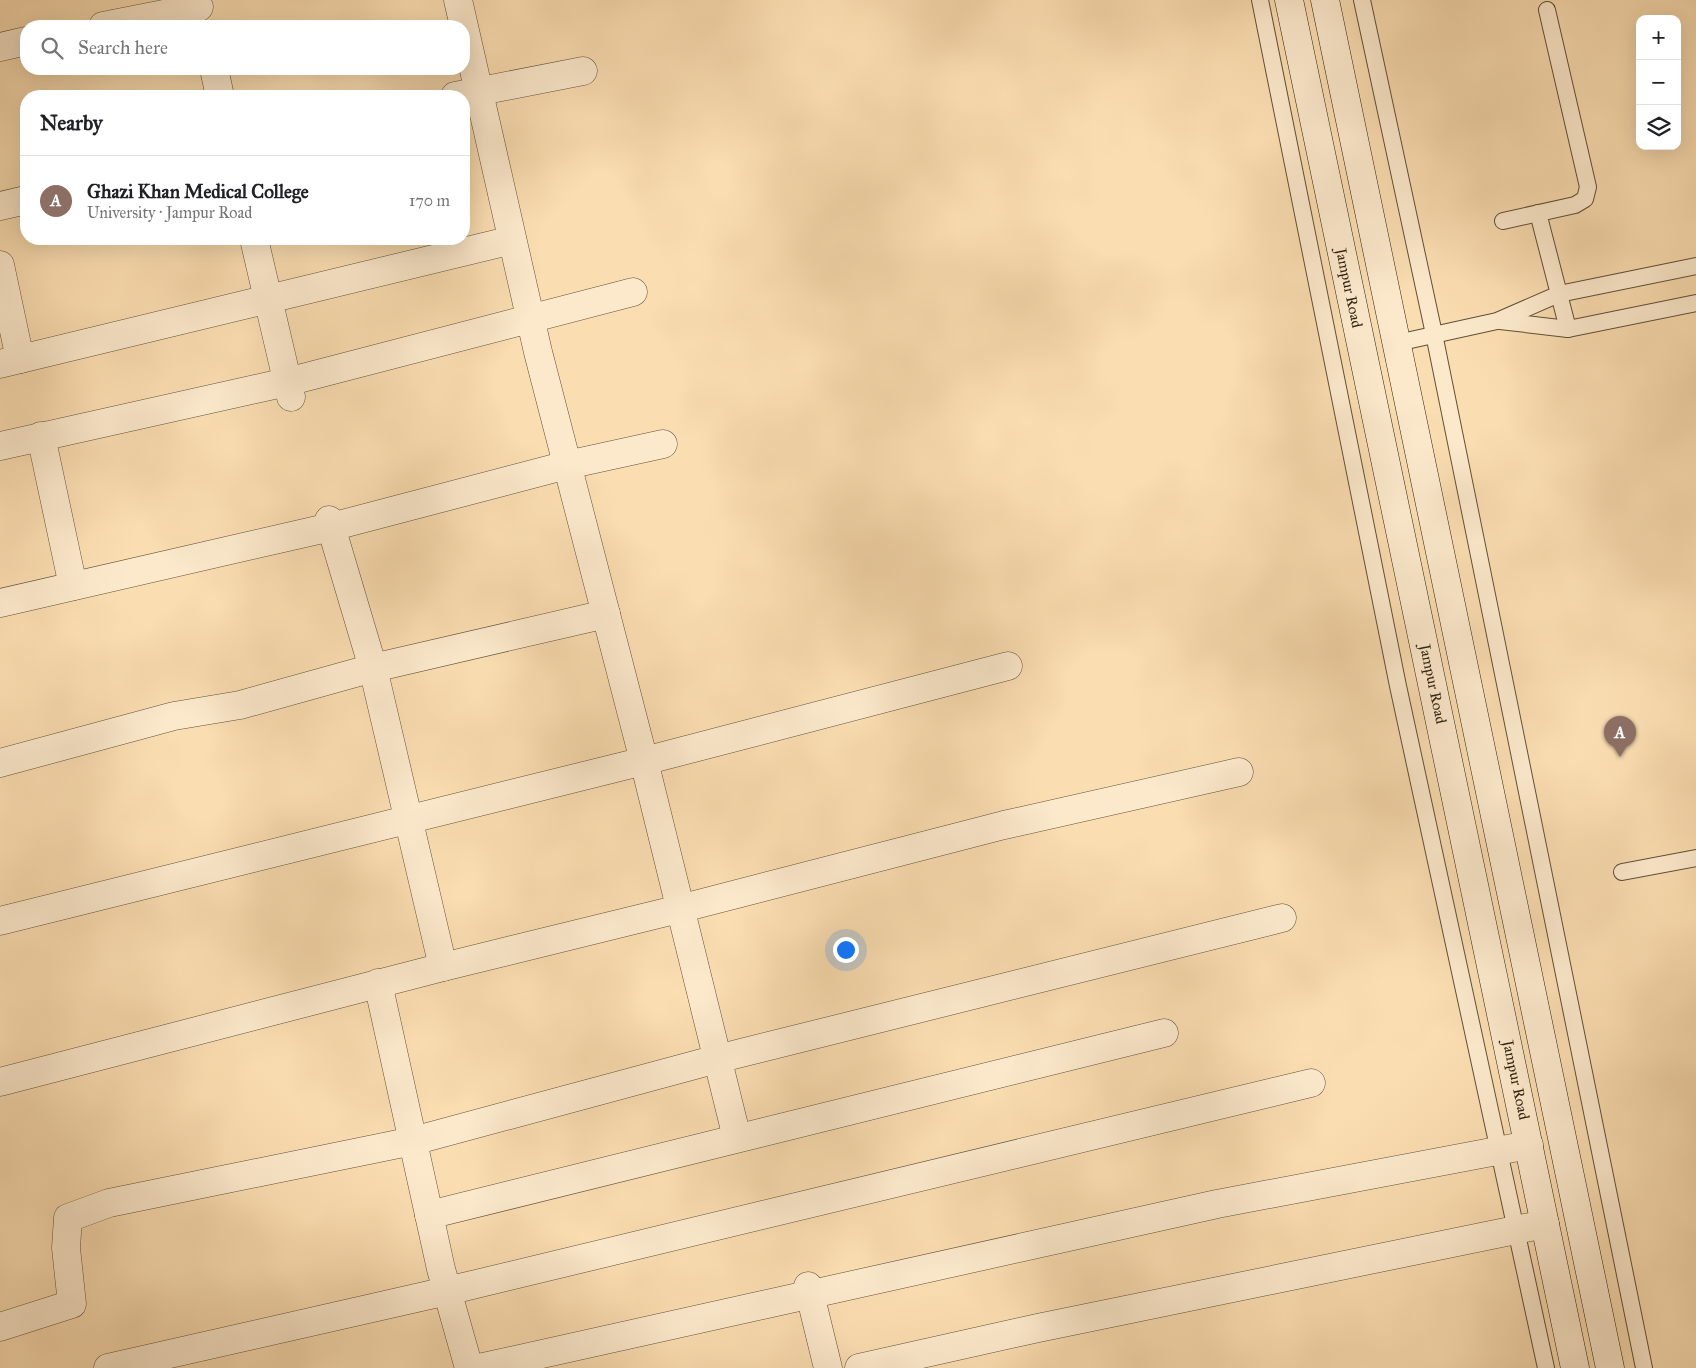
<!DOCTYPE html>
<html lang="en">
<head>
<meta charset="utf-8">
<style>
	:root { --surface:#fff; --page:#f2f2f2; --text:#202124; --muted:#757577; --line:#e0e0e0; --accent:#8f2418 }
	body { margin:0; font-family:"IM FELL Great Primer",serif; background:var(--page); color:var(--text) }
	.controls { position:absolute; right:15px; top:15px; display:grid; overflow:hidden; border-radius:10px; box-shadow:0 5px 20px #0002 }
	.controls button { width:45px; height:45px; display:grid; place-items:center; padding:0; border:0; border-bottom:1px solid var(--line); background:var(--surface); color:var(--text); font:25px sans-serif }
	.you { position:absolute; left:845px; top:949px; width:18px; height:18px; margin:-12px; border:4px solid #fff; border-radius:50%; background:#1a73e8; box-shadow:0 0 0 8px #1a73e833 }
	.badge { display:grid; place-items:center; width:32px; height:32px; border-radius:50%; background:var(--accent); color:#fff; font-size:16px; font-weight:700 }
	.pin { position:absolute; translate:-50% -41px; filter:drop-shadow(0 1px 2px #0008) }
	.pin::after { content:''; position:absolute; top:26px; width:18px; height:15px; background:inherit; clip-path:polygon(0 0,100% 0,50% 100%) }
	.list { margin:0; padding:0; list-style:none }
	h2 { display:flex; justify-content:space-between; align-items:center; height:65px; margin:0; padding:0 20px; font-size:21px }
	h2 small { font-size:16px; font-weight:400; color:var(--muted) }
	.list li { display:grid; grid-template-columns:32px 1fr auto; gap:15px; align-items:center; box-sizing:border-box; height:90px; padding:0 20px; border-top:1px solid var(--line) }
	.list b { display:block; font-size:19px; white-space:nowrap }
	.list p { margin:0; font-size:16px; white-space:nowrap; color:var(--muted) }
	.list em { font-size:16px; font-style:normal; color:var(--muted) }
	.icon { flex:none; width:28px; height:28px; fill:none; stroke:currentColor; stroke-width:2; stroke-linecap:round; stroke-linejoin:round }
	.map { position:relative; flex:none; width:1696px; height:1368px; overflow:hidden }
	.search { position:absolute; background:var(--surface); box-shadow:0 5px 20px #0002; left:20px; top:20px; width:450px; height:55px; display:flex; align-items:center; gap:12px; box-sizing:border-box; padding:0 18px; border-radius:20px; color:var(--muted); font-size:19px }
	.panel { position:absolute; background:var(--surface); box-shadow:0 5px 20px #0002; left:20px; top:90px; width:450px; height:155px; border-radius:20px }
	.map>svg:first-child { display:block }
</style>
</head>
<body>
<div class="map">
<svg width="1696" height="1368" viewBox="0 0 1696 1368">
	<rect width="100%" height="100%" fill="#faddb1"/>
	<filter id="stains"><feTurbulence type="fractalNoise" baseFrequency=".004" numOctaves="4"/><feColorMatrix values="0 0 0 0 .2 0 0 0 0 .09 0 0 0 0 .02 0 0 0 .5 -.17"/></filter>
	<radialGradient id="worn" r=".72"><stop offset=".6" stop-color="#630" stop-opacity="0"/><stop offset="1" stop-color="#630" stop-opacity=".3"/></radialGradient>
	<g fill="none" stroke-linecap="round" stroke-linejoin="round">
		<g stroke="#615037" stroke-width="18">
			<g id="service">
				<polyline points="1260,0 1398,686 1546,1368"/>
				<polyline points="1362,0 1434,334 1644,1368"/>
				<polyline points="1538,213 1568,329"/>
				<polyline points="1503,221 1575,205 1585,199 1588,187 1547,10"/>
				<polyline points="1500,321 1568,329 1696,303"/>
				<polyline points="1397,343 1497,321 1559,294 1696,266"/>
				<polyline points="1622,872 1696,858"/>
			</g>
		</g>
		<g stroke="#615037" stroke-width="29">
			<g id="minor">
				<polyline points="458,0 538,352 644,761 737,1138"/>
				<polyline points="103,26 199,7"/>
				<polyline points="0,47 26,41"/>
				<polyline points="214,69 220,96"/>
				<polyline points="455,96 583,71"/>
				<polyline points="0,206 26,200"/>
				<polyline points="254,239 291,397"/>
				<polyline points="0,265 20,359"/>
				<polyline points="0,364 512,240"/>
				<polyline points="41,436 73,586"/>
				<polyline points="0,446 287,382 633,292"/>
				<polyline points="329,520 373,668 443,967"/>
				<polyline points="0,603 331,527 567,465 663,444"/>
				<polyline points="0,763 174,716 240,705 373,668 606,614"/>
				<polyline points="0,921 644,761 1008,666"/>
				<polyline points="378,983 441,1269 469,1368"/>
				<polyline points="0,1082 443,967 679,909 1004,825 1239,772"/>
				<polyline points="429,1215 1164,1033"/>
				<polyline points="808,1286 828,1368"/>
				<polyline points="0,1327 72,1304 66,1248 68,1218 109,1203 413,1141 717,1059 1282,918"/>
				<polyline points="108,1368 447,1291 1311,1083"/>
				<polyline points="479,1368 1217,1204 1529,1145"/>
				<polyline points="859,1368 1038,1328 1545,1224"/>
			</g>
		</g>
		<g stroke="#2e210e" stroke-width="29">
			<g id="secondary">
				<polyline points="1289,0 1575,1368"/>
				<polyline points="1325,0 1610,1368"/>
			</g>
		</g>
		<use href="#service" stroke="#fce9cc" stroke-width="16"/>
		<use href="#minor" stroke="#fce9cc" stroke-width="28"/>
		<use href="#secondary" stroke="#fce9cc" stroke-width="28"/>
	</g>
	<g text-anchor="middle" stroke-width="4.5" stroke-linejoin="round" paint-order="stroke">
		<g font-size="15" fill="#2e210e" stroke="#fce9cc">
			<text transform="translate(1349 288) rotate(78)" y="5">Jampur Road</text>
			<text transform="translate(1433 684) rotate(78)" y="5">Jampur Road</text>
			<text transform="translate(1516 1080) rotate(78)" y="5">Jampur Road</text>
		</g>
	</g>
	<rect width="100%" height="100%" filter="url(#stains)"/>
	<rect width="100%" height="100%" fill="url(#worn)"/>
</svg>
<div class="controls">
<button>+</button>
<button>−</button>
<button><svg class="icon" aria-label="layers" viewBox="0 0 24 24"><path d="M12 4l9 5-9 5-9-5zM3 14l9 5 9-5"/></svg></button>
</div>
<div class="you"></div>
<div class="pin badge" style="left:1620px;top:757px;background:#8d6e63">A</div>
<div class="search"><svg class="icon" aria-label="search" viewBox="0 0 24 24"><circle cx="10" cy="10" r="6"/><path d="M15 15l6 6"/></svg>Search here</div>
<section class="panel">
<h2>Nearby<small></small></h2>
<ul class="list">
<li><span class="badge" style="background:#8d6e63">A</span><div><b>Ghazi Khan Medical College</b><p>University · Jampur Road</p></div><em>170 m</em></li>
</ul>
</section>
</div>
</body>
</html>
